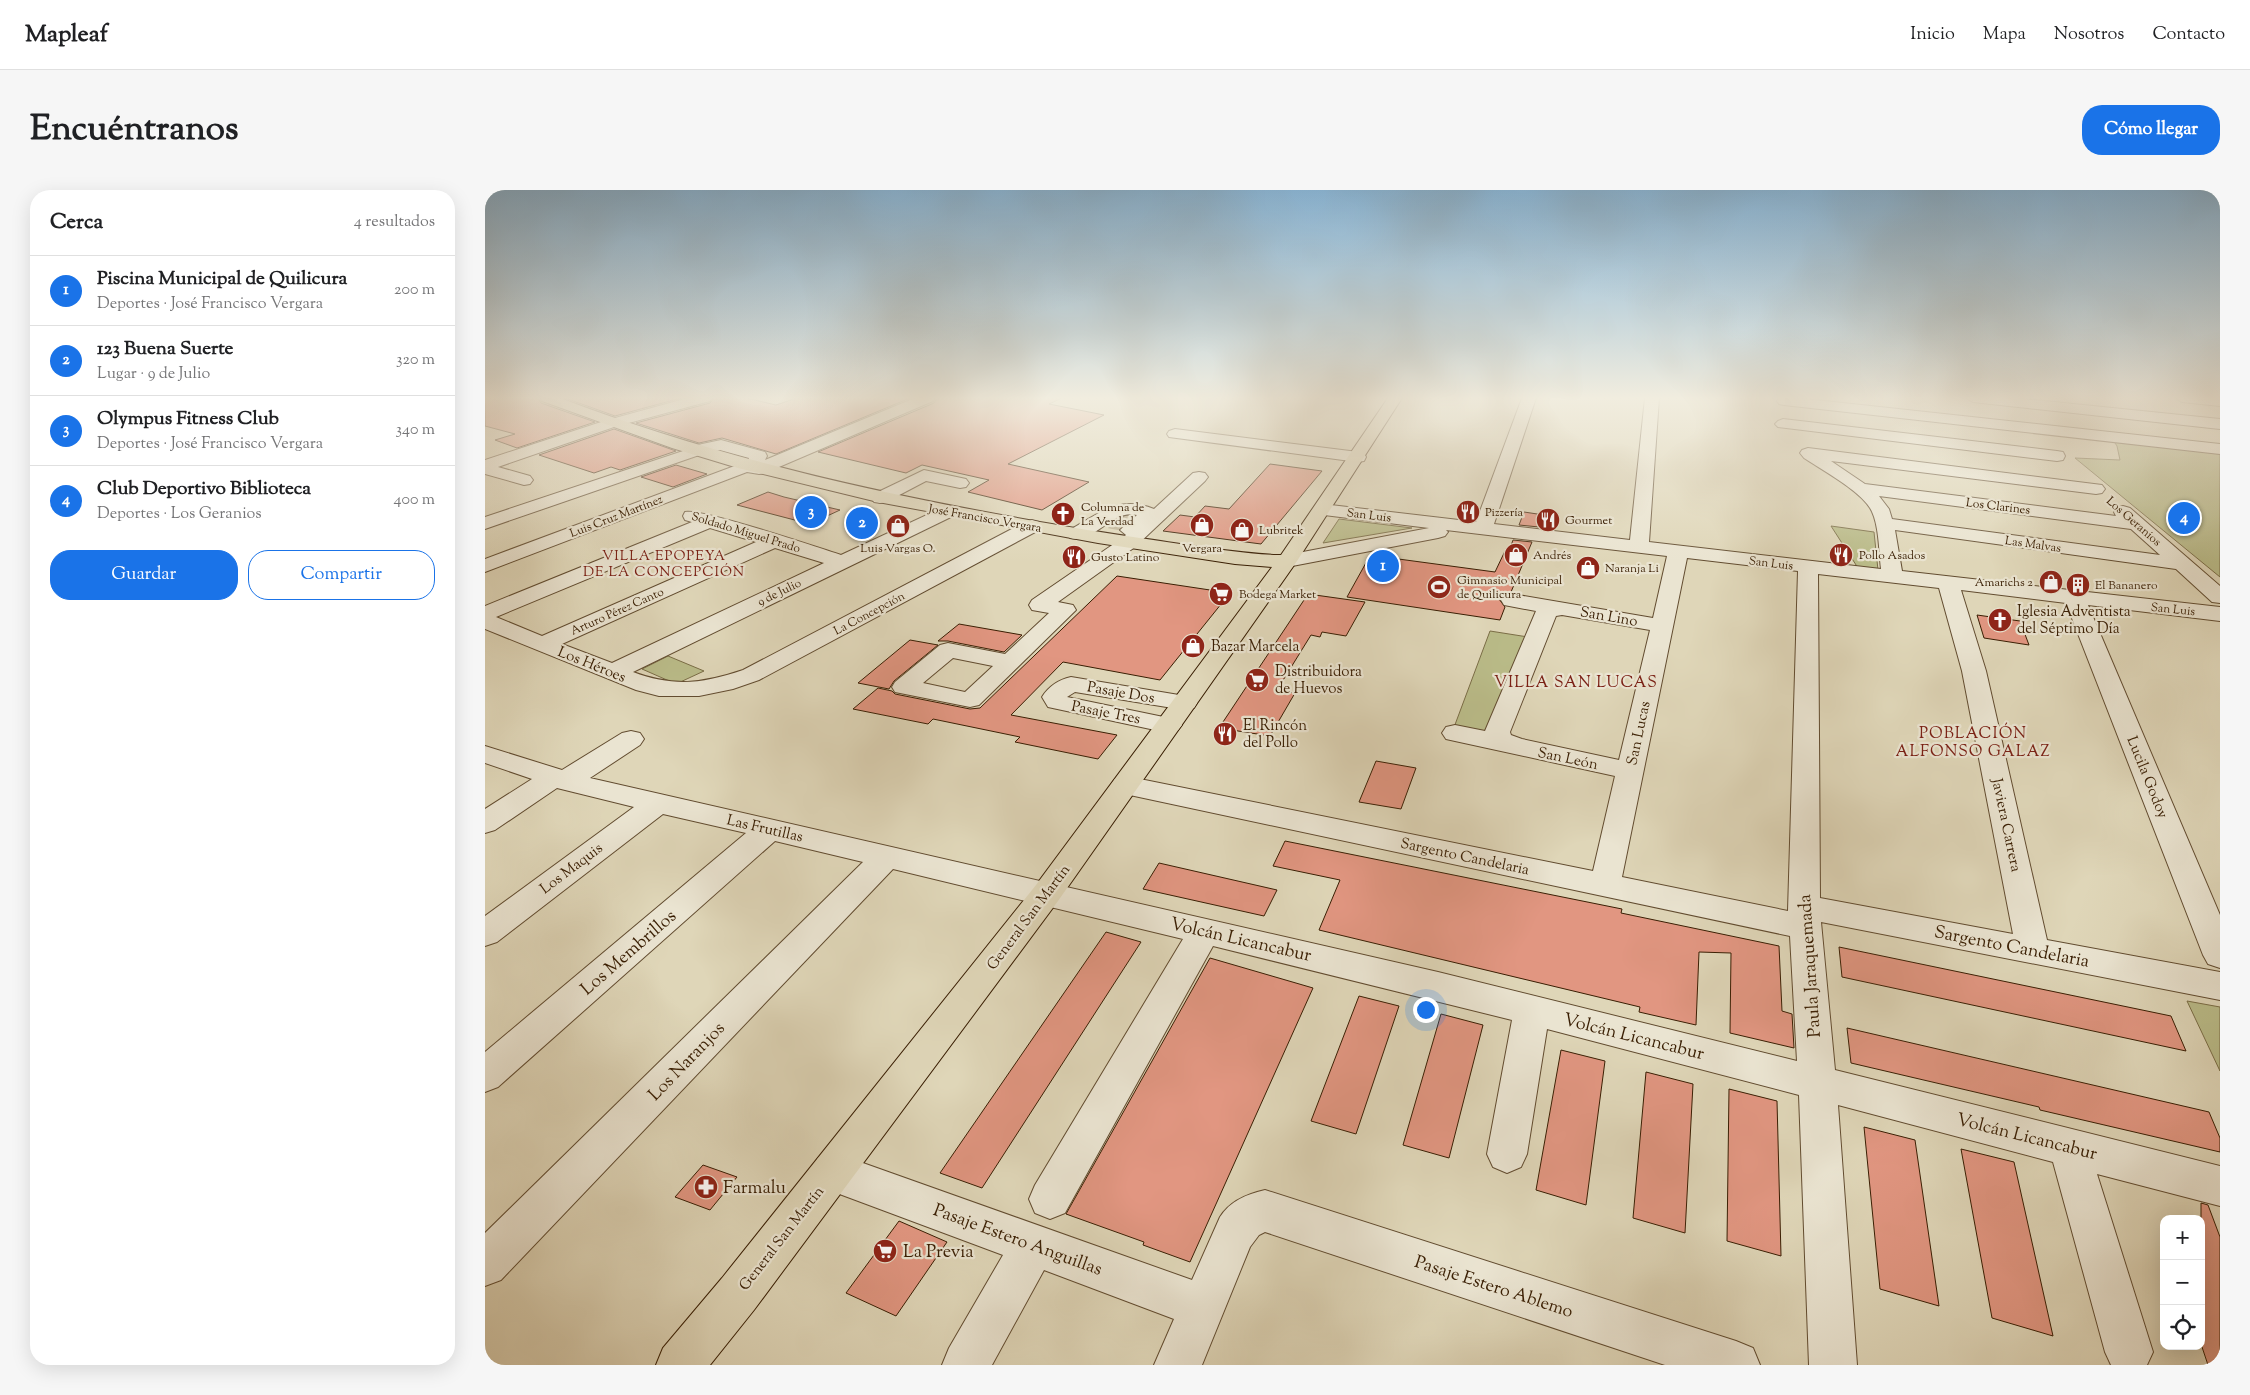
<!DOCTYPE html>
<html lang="es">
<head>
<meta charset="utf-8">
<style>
	:root { --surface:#fff; --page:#f6f6f6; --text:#202124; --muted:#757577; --line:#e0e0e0; --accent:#1a73e8 }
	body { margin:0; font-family:"Sorts Mill Goudy",serif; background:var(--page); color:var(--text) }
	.controls { position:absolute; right:15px; bottom:15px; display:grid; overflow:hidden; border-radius:10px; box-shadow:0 5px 20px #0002 }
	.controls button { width:45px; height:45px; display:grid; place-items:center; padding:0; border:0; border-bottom:1px solid var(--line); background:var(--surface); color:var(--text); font:25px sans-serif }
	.you { position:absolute; left:940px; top:819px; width:18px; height:18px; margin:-12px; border:4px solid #fff; border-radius:50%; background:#1a73e8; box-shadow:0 0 0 8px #1a73e833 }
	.badge { display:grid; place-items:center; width:32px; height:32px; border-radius:50%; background:var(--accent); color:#fff; font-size:16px; font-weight:700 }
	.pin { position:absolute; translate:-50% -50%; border:2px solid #fff; box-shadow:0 1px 5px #0006 }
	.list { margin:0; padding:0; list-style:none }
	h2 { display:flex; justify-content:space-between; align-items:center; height:65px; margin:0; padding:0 20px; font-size:21px }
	h2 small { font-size:16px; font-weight:400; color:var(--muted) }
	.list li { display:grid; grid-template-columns:32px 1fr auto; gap:15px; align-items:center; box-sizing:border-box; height:70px; padding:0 20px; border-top:1px solid var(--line) }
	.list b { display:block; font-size:19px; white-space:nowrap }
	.list p { margin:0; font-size:16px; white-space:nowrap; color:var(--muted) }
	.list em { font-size:16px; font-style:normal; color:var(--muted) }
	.actions { display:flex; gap:10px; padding:15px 20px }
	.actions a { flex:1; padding:11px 0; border:1px solid var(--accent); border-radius:20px; text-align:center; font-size:18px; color:var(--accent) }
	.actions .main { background:var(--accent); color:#fff }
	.icon { flex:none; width:28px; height:28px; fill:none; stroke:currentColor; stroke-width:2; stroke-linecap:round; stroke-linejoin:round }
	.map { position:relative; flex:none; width:1735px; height:1175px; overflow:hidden; border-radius:20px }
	header { display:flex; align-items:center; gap:30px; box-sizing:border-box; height:70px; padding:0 25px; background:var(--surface); border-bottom:1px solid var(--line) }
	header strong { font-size:24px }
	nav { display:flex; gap:28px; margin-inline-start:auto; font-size:18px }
	.intro { display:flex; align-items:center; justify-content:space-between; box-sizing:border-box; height:120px; padding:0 30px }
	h1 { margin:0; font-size:35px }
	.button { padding:12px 22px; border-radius:20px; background:var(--accent); color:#fff; font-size:18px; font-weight:700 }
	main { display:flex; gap:30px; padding:0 30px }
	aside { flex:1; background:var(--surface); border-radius:20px; box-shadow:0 5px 20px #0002 }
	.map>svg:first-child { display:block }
</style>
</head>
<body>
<header>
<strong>Mapleaf</strong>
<nav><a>Inicio</a><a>Mapa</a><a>Nosotros</a><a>Contacto</a></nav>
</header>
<div class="intro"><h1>Encuéntranos</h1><a class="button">Cómo llegar</a></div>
<main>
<aside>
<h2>Cerca<small>4 resultados</small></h2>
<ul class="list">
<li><span class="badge">1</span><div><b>Piscina Municipal de Quilicura</b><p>Deportes · José Francisco Vergara</p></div><em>200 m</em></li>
<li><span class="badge">2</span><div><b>123 Buena Suerte</b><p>Lugar · 9 de Julio</p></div><em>320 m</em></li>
<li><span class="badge">3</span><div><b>Olympus Fitness Club</b><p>Deportes · José Francisco Vergara</p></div><em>340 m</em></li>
<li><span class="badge">4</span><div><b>Club Deportivo Biblioteca</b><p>Deportes · Los Geranios</p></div><em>400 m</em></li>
</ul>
<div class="actions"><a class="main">Guardar</a><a>Compartir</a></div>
</aside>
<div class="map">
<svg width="1735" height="1175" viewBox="0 0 1735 1175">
	<rect width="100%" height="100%" fill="#dfd6b8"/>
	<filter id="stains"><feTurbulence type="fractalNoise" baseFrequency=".004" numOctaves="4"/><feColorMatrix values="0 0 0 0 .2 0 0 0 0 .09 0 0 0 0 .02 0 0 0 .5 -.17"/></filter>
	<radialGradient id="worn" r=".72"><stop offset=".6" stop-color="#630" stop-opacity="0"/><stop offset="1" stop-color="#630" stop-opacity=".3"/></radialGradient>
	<g fill="#babc89" stroke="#7a6d46">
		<polygon points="1628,250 1735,262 1735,387 1590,268 1635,270 1632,256"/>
		<polygon points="854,329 927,338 838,353"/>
		<polygon points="1346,336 1389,342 1393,380 1373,378"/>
		<polygon points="1005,441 1043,447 1006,544 968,540"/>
		<polygon points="183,466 219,481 191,494 157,479"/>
		<polygon points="1702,811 1735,817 1735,881"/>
	</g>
	<g fill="#e19681" stroke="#391e03">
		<polygon points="0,208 53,208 56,213 110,232 32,258 10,250 30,244 0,236"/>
		<polygon points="80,208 196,208 130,226"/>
		<polygon points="229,208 261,208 291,215 312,208 425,208 291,264 237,248 214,253 151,233 225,213"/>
		<polygon points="452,208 577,208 564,214 619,225 523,274 604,292 557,320 483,302 504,290 437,275 421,283 333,262 449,213"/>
		<polygon points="129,239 191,261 135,280 126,277 109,283 54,265"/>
		<polygon points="785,274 837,281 776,354 678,341 695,325 710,327 720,316 744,319"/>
		<polygon points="191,275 222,284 188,297 156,287"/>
		<polygon points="283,302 299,307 355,320 325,334 252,315"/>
		<polygon points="1039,322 1059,325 1054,337 1034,335"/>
		<polygon points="1028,350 1047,352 1026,402 1019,403 1014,409 1020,417 1015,430 862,407 882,371 903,374 906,368 1010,382 1020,361 1024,361"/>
		<polygon points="632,386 745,403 675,490 578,472 526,525 632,545 613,569 530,552 535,547 448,529 443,534 368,519 393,498 407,501 410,504 485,519 495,518"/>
		<polygon points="823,404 880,412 861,446 837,442 835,447 826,445 792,500 810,503 785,546 734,538"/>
		<polygon points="1492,425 1535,431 1544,455 1499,448"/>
		<polygon points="474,434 537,445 519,462 463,451 453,451"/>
		<polygon points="425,450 453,455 409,491 404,499 373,493"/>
		<polygon points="891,571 931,578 916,619 874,612"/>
		<polygon points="800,651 1137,719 1136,723 1294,756 1297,821 1307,824 1309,858 1245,843 1246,763 1214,762 1211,835 1154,822 1155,817 834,740 855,690 788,676"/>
		<polygon points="674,673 792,700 779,726 658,699"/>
		<polygon points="621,742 656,752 497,998 455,983"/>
		<polygon points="1354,757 1686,826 1701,861 1357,787"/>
		<polygon points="725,768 828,798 705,1072 658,1055 659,1052 581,1024"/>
		<polygon points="874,806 914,816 871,944 826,931"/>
		<polygon points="956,824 998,835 964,968 918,955"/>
		<polygon points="1362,838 1724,922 1735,948 1735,962 1555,920 1554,917 1366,873"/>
		<polygon points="1076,860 1120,871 1101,1015 1051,1000"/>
		<polygon points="1161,882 1208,894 1200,1043 1148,1028"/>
		<polygon points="1244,899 1292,911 1296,1066 1242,1051"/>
		<polygon points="1379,937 1430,950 1454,1116 1395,1099"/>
		<polygon points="1476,959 1529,972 1568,1146 1507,1128"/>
		<polygon points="218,975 252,987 225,1020 190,1007"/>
		<polygon points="1716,1013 1723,1015 1735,1047 1735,1175 1723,1175 1716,1154"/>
		<polygon points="414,1031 462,1052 411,1126 361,1103"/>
	</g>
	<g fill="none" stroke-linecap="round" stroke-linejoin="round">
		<polyline stroke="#beb194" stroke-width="21" stroke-dasharray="21 11" stroke-linecap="butt" points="625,328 642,331"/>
		<g stroke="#624c30" stroke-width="2">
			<g id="minor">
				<polygon points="203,208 227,208 225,211 129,237 13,277 45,286 48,290 45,294 39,295 0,284 0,270 119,231"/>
				<polygon points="430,208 450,208 448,211 280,283 274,284 262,282 0,382 0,369 263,271 264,268 235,260 220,263 0,339 0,327 201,260 203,257 236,250 280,262 282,266 280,270"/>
				<path d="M 1037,208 L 1051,208 L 1009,334 L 1145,350 L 1160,208 L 1174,208 L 1164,352 L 1396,379 C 1394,361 1394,332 1385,318 C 1374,300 1337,280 1319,268 L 1315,263 L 1317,260 L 1323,258 L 1617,295 L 1620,299 L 1617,303 L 1611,304 L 1346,271 L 1380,294 L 1631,326 L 1629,322 L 1631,318 L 1638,316 L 1645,318 L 1735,396 L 1735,413 L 1727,412 L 1691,379 L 1410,340 L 1417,381 L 1735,417 L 1735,431 L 1603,415 L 1735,725 L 1735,778 L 1723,774 L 1718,765 L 1581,413 L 1476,400 L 1501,481 L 1562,750 L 1735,782 L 1735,810 L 1336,732 L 1350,880 L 1735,976 L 1735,1016 L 1612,984 L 1668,1162 L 1662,1175 L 1626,1175 L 1620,1162 L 1568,972 L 1353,915 L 1372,1175 L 1324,1175 L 1314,905 L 1062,839 L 1042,964 L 1036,977 L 1022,983 L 1008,977 L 1002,964 L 1027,830 L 728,756 L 580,1023 L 565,1029 L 550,1023 L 544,1009 L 550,995 L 698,749 L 408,679 L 16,1090 L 0,1096 L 0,1043 L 378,672 L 290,651 L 13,897 L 0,902 L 0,862 L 261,643 L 178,624 L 12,752 L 0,756 L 0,726 L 149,617 L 72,598 L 10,640 L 0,643 L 0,619 L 47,589 L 0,573 L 0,556 L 77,580 L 137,543 L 146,541 L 155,543 L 159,549 L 155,555 L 105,588 L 953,782 L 1312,871 L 1305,746 L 640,604 L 630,601 L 626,595 L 630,589 L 640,586 L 1108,681 L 1130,586 L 970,551 L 961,549 L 957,543 L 961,537 L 970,535 L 1000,541 L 1051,421 L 1019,415 L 1016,410 L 1019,405 L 1027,404 L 1168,428 L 1182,366 L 961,340 L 963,342 L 960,346 L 953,348 L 802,377 L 795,375 L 792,371 L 795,367 L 802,365 L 944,338 L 831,324 L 828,320 L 831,316 L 837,314 L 991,332 ZM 1394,306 L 1646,339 L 1675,365 L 1407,329 L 1404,319 ZM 1202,368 L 1313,381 L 1303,721 L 1137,687 ZM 1333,384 L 1454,398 L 1477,481 L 1528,744 L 1335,708 ZM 1077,425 L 1165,440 L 1134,570 L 1037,549 L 1026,545 L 1025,542 L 1071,426 Z"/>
				<polygon points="1294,208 1312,208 1735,254 1735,264 1299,215 1294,214 1292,211"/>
				<polygon points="1481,208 1530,208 1735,229 1735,239 1488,212"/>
				<polygon points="1690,208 1735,208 1735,216 1697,212"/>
				<polygon points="1298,229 1572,261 1578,262 1580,266 1578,270 1572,271 1293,237 1290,234 1293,231"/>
				<polygon points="690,239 873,262 879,263 881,267 879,271 873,272 684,247 682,244 684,241"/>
				<polygon points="439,280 481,289 484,293 481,297 475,298 441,291 401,312 395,313 389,312 386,308 389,304"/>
				<path d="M 714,282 L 720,283 L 723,287 L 720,291 L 650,357 L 573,412 L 588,415 L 591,420 L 494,515 L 485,517 L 410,502 L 407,497 L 410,492 L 455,455 L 463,453 L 520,464 L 564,423 L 547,420 L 544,415 L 547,410 L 636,349 L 641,345 L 635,340 L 652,325 C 626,319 610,354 585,348 L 582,344 L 585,340 C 614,323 635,305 669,319 L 708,283 ZM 468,468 L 508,476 L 480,502 L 438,493 Z"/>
				<path d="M 461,316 L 468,318 L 470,322 L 468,326 L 148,482 C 188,497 217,494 258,480 L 540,332 L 547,330 L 554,332 L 556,336 L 554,340 L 274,490 L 248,499 L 214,506 L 174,506 L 151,500 L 0,439 L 0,416 L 207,332 L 200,330 L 198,326 L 200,322 C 217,318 331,357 356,365 ZM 225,338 L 271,352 L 57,446 L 11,427 ZM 290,358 L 339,373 L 127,473 L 77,454 Z"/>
				<path d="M 586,487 L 700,506 L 709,508 L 712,513 L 709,518 L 700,520 L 590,502 L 582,507 L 693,530 L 697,535 L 693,540 L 684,543 L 563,517 L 557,507 C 564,496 573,490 586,487 Z"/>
				<path d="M 347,962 L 707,1090 L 735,1027 C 745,1011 762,1004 780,1000 L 1251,1151 L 1268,1158 L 1275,1175 L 1180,1175 L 780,1042 L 774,1045 L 765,1057 L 717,1175 L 669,1175 L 689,1129 L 559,1080 L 507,1175 L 457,1175 L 464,1158 L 518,1065 L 333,996 L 327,982 L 333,968 Z"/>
			</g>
		</g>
		<g stroke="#391e03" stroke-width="2">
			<path id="major" d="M 55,208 L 75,208 C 236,269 399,305 567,334 C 612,342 657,348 702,355 C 732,359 761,364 792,365 L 796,365 L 903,208 L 917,208 L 812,371 L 573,711 L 269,1120 L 225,1175 L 171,1175 L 178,1158 L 237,1088 L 551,695 L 787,377 L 750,374 L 613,353 L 393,312 L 253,278 L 187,258 L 57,211 Z"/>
		</g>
		<use href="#minor" fill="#eae4d1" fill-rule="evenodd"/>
		<use href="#major" fill="#dfd6b8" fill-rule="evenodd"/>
	</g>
	<linearGradient id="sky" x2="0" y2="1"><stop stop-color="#88b5d6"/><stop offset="0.56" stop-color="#f1eddf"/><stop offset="1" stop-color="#f1eddf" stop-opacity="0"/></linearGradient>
	<rect width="1735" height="372" fill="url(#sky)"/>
	<defs>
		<g id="restaurant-disc" transform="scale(1.25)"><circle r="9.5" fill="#8f2418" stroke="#eae4d1"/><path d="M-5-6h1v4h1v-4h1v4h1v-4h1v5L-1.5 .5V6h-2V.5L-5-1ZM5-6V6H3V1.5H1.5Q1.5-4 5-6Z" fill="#fff"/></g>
		<g id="church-disc" transform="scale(1.25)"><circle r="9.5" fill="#8f2418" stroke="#eae4d1"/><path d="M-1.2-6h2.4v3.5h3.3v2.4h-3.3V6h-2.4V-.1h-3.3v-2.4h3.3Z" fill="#fff"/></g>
		<g id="shop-disc" transform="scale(1.25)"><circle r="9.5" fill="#8f2418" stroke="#eae4d1"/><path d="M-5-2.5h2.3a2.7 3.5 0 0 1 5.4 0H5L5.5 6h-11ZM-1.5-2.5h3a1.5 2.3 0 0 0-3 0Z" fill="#fff"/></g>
		<g id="building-disc" transform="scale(1.25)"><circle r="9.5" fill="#8f2418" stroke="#eae4d1"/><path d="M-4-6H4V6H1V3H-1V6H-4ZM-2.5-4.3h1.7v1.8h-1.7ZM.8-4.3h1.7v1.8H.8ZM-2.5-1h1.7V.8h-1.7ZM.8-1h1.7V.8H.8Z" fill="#fff"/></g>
		<g id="stadium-disc" transform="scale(1.25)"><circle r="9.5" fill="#8f2418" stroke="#eae4d1"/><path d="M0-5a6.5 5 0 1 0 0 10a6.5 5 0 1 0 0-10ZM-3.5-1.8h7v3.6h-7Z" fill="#fff"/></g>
		<g id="supermarket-disc" transform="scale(1.25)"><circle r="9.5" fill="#8f2418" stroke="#eae4d1"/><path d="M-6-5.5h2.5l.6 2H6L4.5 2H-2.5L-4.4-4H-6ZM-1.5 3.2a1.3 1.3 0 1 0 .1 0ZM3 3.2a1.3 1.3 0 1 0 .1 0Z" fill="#fff"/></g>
		<g id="pharmacy-disc" transform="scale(1.25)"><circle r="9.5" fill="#8f2418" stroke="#eae4d1"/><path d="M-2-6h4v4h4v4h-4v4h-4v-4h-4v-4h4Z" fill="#fff"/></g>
	</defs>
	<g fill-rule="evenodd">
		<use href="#restaurant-disc" x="983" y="322"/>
		<use href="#church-disc" x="578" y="324"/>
		<use href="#restaurant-disc" x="1063" y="330"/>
		<use href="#shop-disc" x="717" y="335"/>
		<use href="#shop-disc" x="413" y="336"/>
		<use href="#shop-disc" x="757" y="340"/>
		<use href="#shop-disc" x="1031" y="365"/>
		<use href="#restaurant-disc" x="1356" y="365"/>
		<use href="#restaurant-disc" x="589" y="367"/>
		<use href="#shop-disc" x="1103" y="378"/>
		<use href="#shop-disc" x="1566" y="392"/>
		<use href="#building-disc" x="1593" y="395"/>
		<use href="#stadium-disc" x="954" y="397"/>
		<use href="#supermarket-disc" x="736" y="404"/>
		<use href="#church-disc" x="1515" y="430"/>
		<use href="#shop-disc" x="708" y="456"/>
		<use href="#supermarket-disc" x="772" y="490"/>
		<use href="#restaurant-disc" x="740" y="544"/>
		<use href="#pharmacy-disc" x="221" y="997"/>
		<use href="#supermarket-disc" x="400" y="1061"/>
	</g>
	<g text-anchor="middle" stroke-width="4.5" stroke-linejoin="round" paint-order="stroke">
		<g font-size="12" fill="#391e03" stroke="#eae4d1">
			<text transform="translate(1513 316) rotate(7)" y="4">Los Clarines</text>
			<text transform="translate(884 325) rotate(7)" y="4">San Luis</text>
			<text transform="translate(131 326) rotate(-21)" y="4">Luis Cruz Martínez</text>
			<text transform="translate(500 328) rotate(10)" y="4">José Francisco Vergara</text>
			<text transform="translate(1649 331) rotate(41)" y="4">Los Geranios</text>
			<text transform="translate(261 342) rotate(17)" y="4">Soldado Miguel Prado</text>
			<text transform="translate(1548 354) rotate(8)" y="4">Las Malvas</text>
			<text transform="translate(1286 373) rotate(7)" y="4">San Luis</text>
			<text transform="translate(294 402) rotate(-26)" y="4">9 de Julio</text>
			<text transform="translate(1688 419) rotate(6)" y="4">San Luis</text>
			<text transform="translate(132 421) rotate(-24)" y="4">Arturo Pérez Canto</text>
			<text transform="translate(384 423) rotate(-28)" y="4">La Concepción</text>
		</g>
		<g font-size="12" fill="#391e03" stroke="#eae4d1" text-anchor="start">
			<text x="596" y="321">Columna de<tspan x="596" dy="14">La Verdad</tspan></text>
			<text x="1000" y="326">Pizzería</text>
			<text x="1080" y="334">Gourmet</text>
			<text x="774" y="344">Lubritek</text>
			<text x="413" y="362" text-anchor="middle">Luis Vargas O.</text>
			<text x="717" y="362" text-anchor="middle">Vergara</text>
			<text x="1048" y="369">Andrés</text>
			<text x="1374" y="369">Pollo Asados</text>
			<text x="606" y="371">Gusto Latino</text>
			<text x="1120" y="382">Naranja Li</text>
			<text x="972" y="394">Gimnasio Municipal<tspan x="972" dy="14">de Quilicura</tspan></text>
			<text x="1548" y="396" text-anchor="end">Amarichs 2</text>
			<text x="1610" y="399">El Bananero</text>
			<text x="754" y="408">Bodega Market</text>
		</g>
		<g font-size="14" letter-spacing="1" fill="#7a1f14" stroke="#eae4d1">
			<text x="179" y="370">VILLA EPOPEYA<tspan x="179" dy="16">DE LA CONCEPCIÓN</tspan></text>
		</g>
		<g font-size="15" fill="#391e03" stroke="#eae4d1" text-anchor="start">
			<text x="1532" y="426">Iglesia Adventista<tspan x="1532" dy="17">del Séptimo Día</tspan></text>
			<text x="726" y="461">Bazar Marcela</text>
			<text x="790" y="486">Distribuidora<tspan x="790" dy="17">de Huevos</tspan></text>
			<text x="758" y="540">El Rincón<tspan x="758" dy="17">del Pollo</tspan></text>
		</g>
		<g font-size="15" fill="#391e03" stroke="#eae4d1">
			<text transform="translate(1124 426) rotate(10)" y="5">San Lino</text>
			<text transform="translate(107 474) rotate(22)" y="5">Los Héroes</text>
			<text transform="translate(636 502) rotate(10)" y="5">Pasaje Dos</text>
			<text transform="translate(621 522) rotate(11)" y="5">Pasaje Tres</text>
			<text transform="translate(1153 543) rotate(-78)" y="5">San Lucas</text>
			<text transform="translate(1083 568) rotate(12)" y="5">San León</text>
			<text transform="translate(1663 587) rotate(68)" y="5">Lucila Godoy</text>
			<text transform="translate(1522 635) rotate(78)" y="5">Javiera Carrera</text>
			<text transform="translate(280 638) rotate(13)" y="5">Las Frutillas</text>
			<text transform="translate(980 666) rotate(12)" y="5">Sargento Candelaria</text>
			<text transform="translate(86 678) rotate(-37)" y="5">Los Maquis</text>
			<text transform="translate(543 727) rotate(-53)" y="5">General San Martín</text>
			<text transform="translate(296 1048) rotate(-52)" y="5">General San Martín</text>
		</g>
		<g font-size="16" letter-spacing="1" fill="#7a1f14" stroke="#eae4d1">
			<text x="1091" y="497">VILLA SAN LUCAS</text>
			<text x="1488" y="548">POBLACIÓN<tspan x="1488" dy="18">ALFONSO GALAZ</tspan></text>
		</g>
		<g font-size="18" fill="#391e03" stroke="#eae4d1">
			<text transform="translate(756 749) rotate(13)" y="6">Volcán Licancabur</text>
			<text transform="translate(1527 756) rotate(11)" y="6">Sargento Candelaria</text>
			<text transform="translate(143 762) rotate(-41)" y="6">Los Membrillos</text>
			<text transform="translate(1324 776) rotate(-94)" y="6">Paula Jaraquemada</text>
			<text transform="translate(1149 846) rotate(14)" y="6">Volcán Licancabur</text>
			<text transform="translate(201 871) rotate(-46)" y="6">Los Naranjos</text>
			<text transform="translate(1542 946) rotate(14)" y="6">Volcán Licancabur</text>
			<text transform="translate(533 1049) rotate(20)" y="6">Pasaje Estero Anguillas</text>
			<text transform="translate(1009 1096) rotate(18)" y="6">Pasaje Estero Ablemo</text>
		</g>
		<g font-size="18" fill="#391e03" stroke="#eae4d1" text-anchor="start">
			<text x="238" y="1003">Farmalu</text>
			<text x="418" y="1067">La Previa</text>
		</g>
	</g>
	<rect width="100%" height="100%" filter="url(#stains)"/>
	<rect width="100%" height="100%" fill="url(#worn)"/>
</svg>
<div class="controls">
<button>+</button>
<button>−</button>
<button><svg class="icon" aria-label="locate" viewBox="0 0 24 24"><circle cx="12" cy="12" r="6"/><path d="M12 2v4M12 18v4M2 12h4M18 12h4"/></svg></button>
</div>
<div class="you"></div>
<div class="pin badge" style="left:898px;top:376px">1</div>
<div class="pin badge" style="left:377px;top:333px">2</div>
<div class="pin badge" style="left:326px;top:322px">3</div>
<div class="pin badge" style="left:1699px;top:328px">4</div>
</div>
</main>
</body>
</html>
